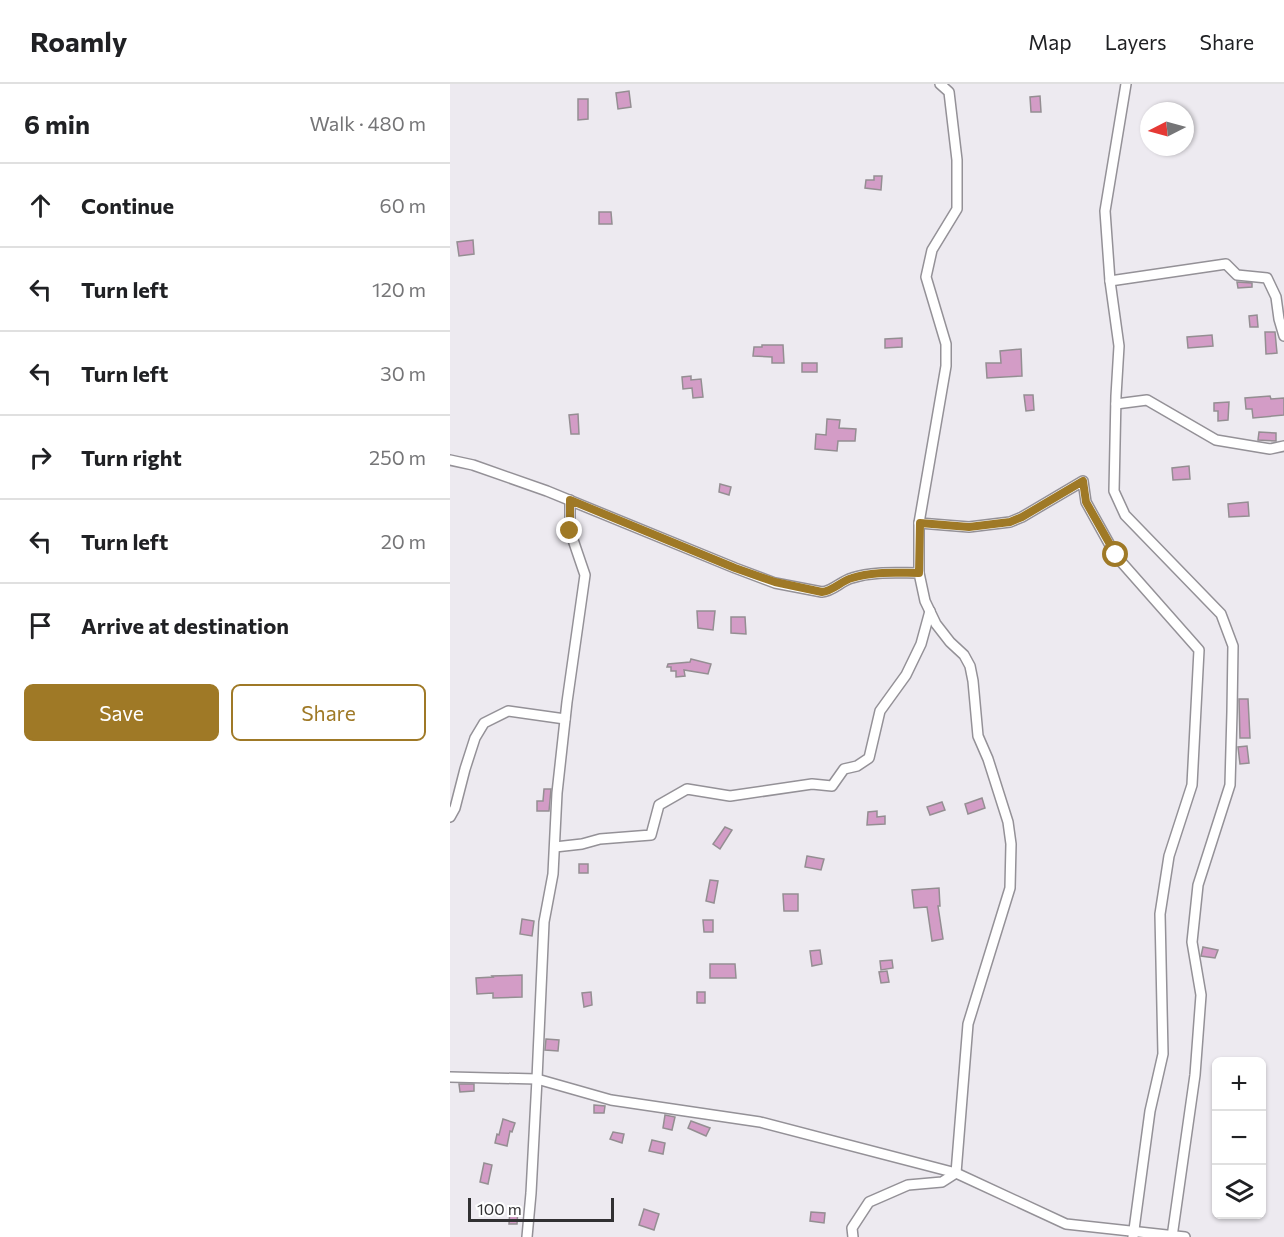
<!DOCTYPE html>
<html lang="en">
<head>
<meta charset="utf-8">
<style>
	:root { --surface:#fff; --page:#f6f6f6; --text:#202124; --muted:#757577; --line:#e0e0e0; --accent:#9f7926 }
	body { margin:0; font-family:Commissioner,sans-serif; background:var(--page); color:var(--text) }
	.controls { position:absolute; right:18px; bottom:18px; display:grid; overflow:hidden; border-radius:9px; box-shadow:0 2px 4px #0004 }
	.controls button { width:54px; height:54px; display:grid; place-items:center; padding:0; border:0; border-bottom:2px solid var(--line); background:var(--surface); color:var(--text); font:30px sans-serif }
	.compass { position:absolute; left:690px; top:18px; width:54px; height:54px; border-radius:50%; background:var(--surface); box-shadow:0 2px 4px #0004; rotate:264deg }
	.scale { position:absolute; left:18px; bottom:15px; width:146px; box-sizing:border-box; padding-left:6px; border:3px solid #313032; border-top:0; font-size:16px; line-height:21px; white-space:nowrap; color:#313032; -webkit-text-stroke:4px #fff; paint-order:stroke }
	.stop { position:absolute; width:18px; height:18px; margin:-14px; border:4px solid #9f7926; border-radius:50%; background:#fff }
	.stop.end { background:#9f7926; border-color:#fff; box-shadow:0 2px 6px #0008 }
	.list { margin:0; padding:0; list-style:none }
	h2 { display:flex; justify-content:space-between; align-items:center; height:78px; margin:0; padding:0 24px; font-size:26px }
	h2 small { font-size:20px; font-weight:400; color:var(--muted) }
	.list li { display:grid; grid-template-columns:39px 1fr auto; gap:18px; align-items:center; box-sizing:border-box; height:84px; padding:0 24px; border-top:2px solid var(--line) }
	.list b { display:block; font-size:22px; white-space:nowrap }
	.list em { font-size:20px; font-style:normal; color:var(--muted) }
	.actions { display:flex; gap:12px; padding:18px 24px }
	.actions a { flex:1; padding:14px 0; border:2px solid var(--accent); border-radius:9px; text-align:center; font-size:21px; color:var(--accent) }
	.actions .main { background:var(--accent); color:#fff }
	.icon { flex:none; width:33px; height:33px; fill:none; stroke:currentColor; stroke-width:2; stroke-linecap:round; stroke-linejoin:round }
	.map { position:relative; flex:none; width:834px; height:1153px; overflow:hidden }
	header { display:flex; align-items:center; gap:36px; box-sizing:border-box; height:84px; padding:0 30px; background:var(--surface); border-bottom:2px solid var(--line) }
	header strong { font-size:28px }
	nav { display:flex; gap:33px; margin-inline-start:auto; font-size:21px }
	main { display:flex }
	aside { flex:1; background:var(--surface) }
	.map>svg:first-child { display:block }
</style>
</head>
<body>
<header>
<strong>Roamly</strong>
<nav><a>Map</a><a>Layers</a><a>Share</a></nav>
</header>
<main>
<aside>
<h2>6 min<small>Walk · 480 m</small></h2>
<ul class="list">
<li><svg class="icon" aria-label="ahead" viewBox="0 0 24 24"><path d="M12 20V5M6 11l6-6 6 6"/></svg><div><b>Continue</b></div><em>60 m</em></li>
<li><svg class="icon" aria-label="left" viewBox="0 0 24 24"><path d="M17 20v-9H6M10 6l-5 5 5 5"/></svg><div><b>Turn left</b></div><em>120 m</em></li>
<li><svg class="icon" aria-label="left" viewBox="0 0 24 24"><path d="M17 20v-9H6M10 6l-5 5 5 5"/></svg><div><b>Turn left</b></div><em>30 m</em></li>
<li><svg class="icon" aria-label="right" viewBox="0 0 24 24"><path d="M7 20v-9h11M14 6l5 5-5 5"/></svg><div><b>Turn right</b></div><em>250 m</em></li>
<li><svg class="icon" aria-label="left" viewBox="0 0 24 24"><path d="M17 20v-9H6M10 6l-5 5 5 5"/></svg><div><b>Turn left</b></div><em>20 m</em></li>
<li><svg class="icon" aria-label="arrive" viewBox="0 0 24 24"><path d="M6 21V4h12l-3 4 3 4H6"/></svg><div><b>Arrive at destination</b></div></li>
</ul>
<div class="actions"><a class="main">Save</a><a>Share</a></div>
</aside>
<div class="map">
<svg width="834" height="1153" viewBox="0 0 834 1153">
	<rect width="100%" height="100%" fill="#edeaf0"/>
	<g fill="#d39cc6" stroke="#948e92" stroke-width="1.5">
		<polygon points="179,7 181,23 168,25 166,9"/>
		<polygon points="590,12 591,28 581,28 580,13"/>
		<polygon points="128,15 138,15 138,35 128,36"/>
		<polygon points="424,92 432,92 431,106 415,104 416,96 424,96"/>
		<polygon points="149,128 161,128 162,140 149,140"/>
		<polygon points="23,156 24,170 9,172 7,158"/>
		<polygon points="787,198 802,199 802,203 788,204"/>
		<polygon points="807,231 808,243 800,243 799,232"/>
		<polygon points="815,248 825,248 827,269 816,270"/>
		<polygon points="762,251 763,262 738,264 737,253"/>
		<polygon points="452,254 452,263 435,264 435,255"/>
		<polygon points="312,261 333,261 334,279 322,279 322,273 303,272 304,263 312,263"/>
		<polygon points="571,265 572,292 537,294 536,279 551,279 550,267"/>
		<rect x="352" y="279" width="15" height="9"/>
		<polygon points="241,292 241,296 251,295 253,313 243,314 242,304 233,305 232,293"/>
		<polygon points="574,311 583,311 584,326 576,327"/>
		<polygon points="820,312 821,315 834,314 834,331 803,334 802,325 796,325 795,314"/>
		<polygon points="779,318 778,336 768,337 768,327 764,327 764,319"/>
		<polygon points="128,330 129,350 121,350 119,331"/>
		<polygon points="377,335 390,336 389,344 406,345 405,357 388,357 387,367 365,365 366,350 376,351"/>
		<polygon points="809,348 826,349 826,357 808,356"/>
		<polygon points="739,382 740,395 723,396 722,384"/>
		<polygon points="270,400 281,403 279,411 269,408"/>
		<polygon points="798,418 799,432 779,433 778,420"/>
		<polygon points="247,527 265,527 263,546 248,544"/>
		<polygon points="281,533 295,533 296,550 281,549"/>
		<polygon points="241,575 261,580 258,590 234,586 235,592 226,593 226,587 221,587 221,583 217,583 218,580 240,578"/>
		<polygon points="789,615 798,615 800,654 790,654"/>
		<polygon points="797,662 799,679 790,680 788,663"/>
		<polygon points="94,705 101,705 99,727 87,727 87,717 93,717"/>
		<polygon points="532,714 535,724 518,730 515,720"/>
		<polygon points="492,718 495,726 480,731 477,723"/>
		<polygon points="427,727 427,733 435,732 435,740 417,741 418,728"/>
		<polygon points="275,743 282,746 270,765 263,760"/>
		<polygon points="357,772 374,775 371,786 355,783"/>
		<rect x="129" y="780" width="9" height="9"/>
		<polygon points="260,796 268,797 264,819 256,817"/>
		<polygon points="489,804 490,822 488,822 493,855 482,857 477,823 464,824 462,806"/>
		<polygon points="333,810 348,810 348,827 334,827"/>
		<polygon points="72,835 84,837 82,852 70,850"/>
		<polygon points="253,836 263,836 263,848 254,848"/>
		<polygon points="753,863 768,866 765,874 751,872"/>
		<polygon points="370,866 372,880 362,882 360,867"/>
		<polygon points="442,876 443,884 431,886 430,877"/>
		<polygon points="260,880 285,880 286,894 260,894"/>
		<polygon points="437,887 439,898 431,899 429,888"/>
		<polygon points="72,891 72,913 43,914 43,909 27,910 26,894 43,893 42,892"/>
		<polygon points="141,908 142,921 134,923 132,909"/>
		<rect x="247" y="908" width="8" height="11"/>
		<polygon points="96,955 109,956 108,967 95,966"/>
		<polygon points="9,1000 24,1000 24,1007 10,1008"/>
		<polygon points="144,1021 155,1022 154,1029 144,1029"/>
		<polygon points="215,1031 225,1033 222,1046 213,1044"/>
		<polygon points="53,1035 65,1039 62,1048 60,1047 57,1062 45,1059 47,1050 49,1051"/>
		<polygon points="241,1037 260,1044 256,1052 238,1044"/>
		<polygon points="163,1048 174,1050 172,1059 160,1055"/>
		<polygon points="202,1056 215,1059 213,1070 199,1067"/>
		<polygon points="34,1079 42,1081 38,1100 30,1098"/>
		<polygon points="60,1125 68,1125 67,1140 59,1140"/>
		<polygon points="194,1125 209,1130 204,1146 189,1141"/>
		<polygon points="361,1128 375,1129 374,1139 360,1137"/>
	</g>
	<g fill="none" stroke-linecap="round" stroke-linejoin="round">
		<g stroke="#949197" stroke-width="12">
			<g id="minor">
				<polyline points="676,0 655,127 660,197 669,262 666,312 664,407 675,431 771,530 783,562 782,628 780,701 748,801 742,858 751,911 745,991 722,1153"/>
				<polyline points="660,197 776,180 787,191 817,194 826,213 829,235 834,252"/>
				<polyline points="666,320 697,316 766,356 820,365 834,362"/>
				<path d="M 0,376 L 23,381 L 97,407 L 285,484 L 325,499 L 372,508 C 383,507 391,497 402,494 C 423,487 447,489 469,489 L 475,517 L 486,540 L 500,558 L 514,571 L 520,582 L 523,597 L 528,652 L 538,675 L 558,738 L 561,760 L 560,804 L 518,940 L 506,1089 L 492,1098 L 458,1101 L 419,1118 L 402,1144 L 403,1153"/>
				<polyline points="469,439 519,443 560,438 572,433 633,397 636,418 666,472 749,566 742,701 719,772 710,830 713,970 700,1027 683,1153"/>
				<polyline points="469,489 469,439 496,282 496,260 476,193 482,166 507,125 507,76 499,8 490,0"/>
				<polyline points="0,733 5,724 15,685 25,654 34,639 58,627 115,635"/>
				<polyline points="105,763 132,760 150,755 201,751 209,721 237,705 280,712 362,700 382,702 394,685 407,682 419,674 430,627 456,591 471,560 480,527"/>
				<polyline points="0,993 87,995 161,1016 310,1038 506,1089 616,1140 735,1153"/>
				<polyline points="77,1153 81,1109 87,995 94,838 103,790 107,709 117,618 135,491 120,447 120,416"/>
			</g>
		</g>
		<use href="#minor" stroke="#fff" stroke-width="9"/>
	</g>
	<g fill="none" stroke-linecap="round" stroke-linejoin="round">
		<path stroke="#9f7926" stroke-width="8" d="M 120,447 L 120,416 L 285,484 L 325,498 L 372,508 C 383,507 391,497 402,494 C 423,487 447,489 469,489 L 470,439 L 519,443 L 560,438 L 572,433 L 633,397 L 636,418 L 666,471"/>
	</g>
</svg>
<div class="controls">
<button>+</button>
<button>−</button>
<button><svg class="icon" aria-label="layers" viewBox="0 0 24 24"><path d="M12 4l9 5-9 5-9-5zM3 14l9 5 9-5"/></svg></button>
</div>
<svg class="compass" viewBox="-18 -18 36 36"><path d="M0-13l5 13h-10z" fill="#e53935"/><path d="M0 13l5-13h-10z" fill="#757577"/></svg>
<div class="scale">100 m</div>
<div class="stop" style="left:666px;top:471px"></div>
<div class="stop end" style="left:120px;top:447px"></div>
</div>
</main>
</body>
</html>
